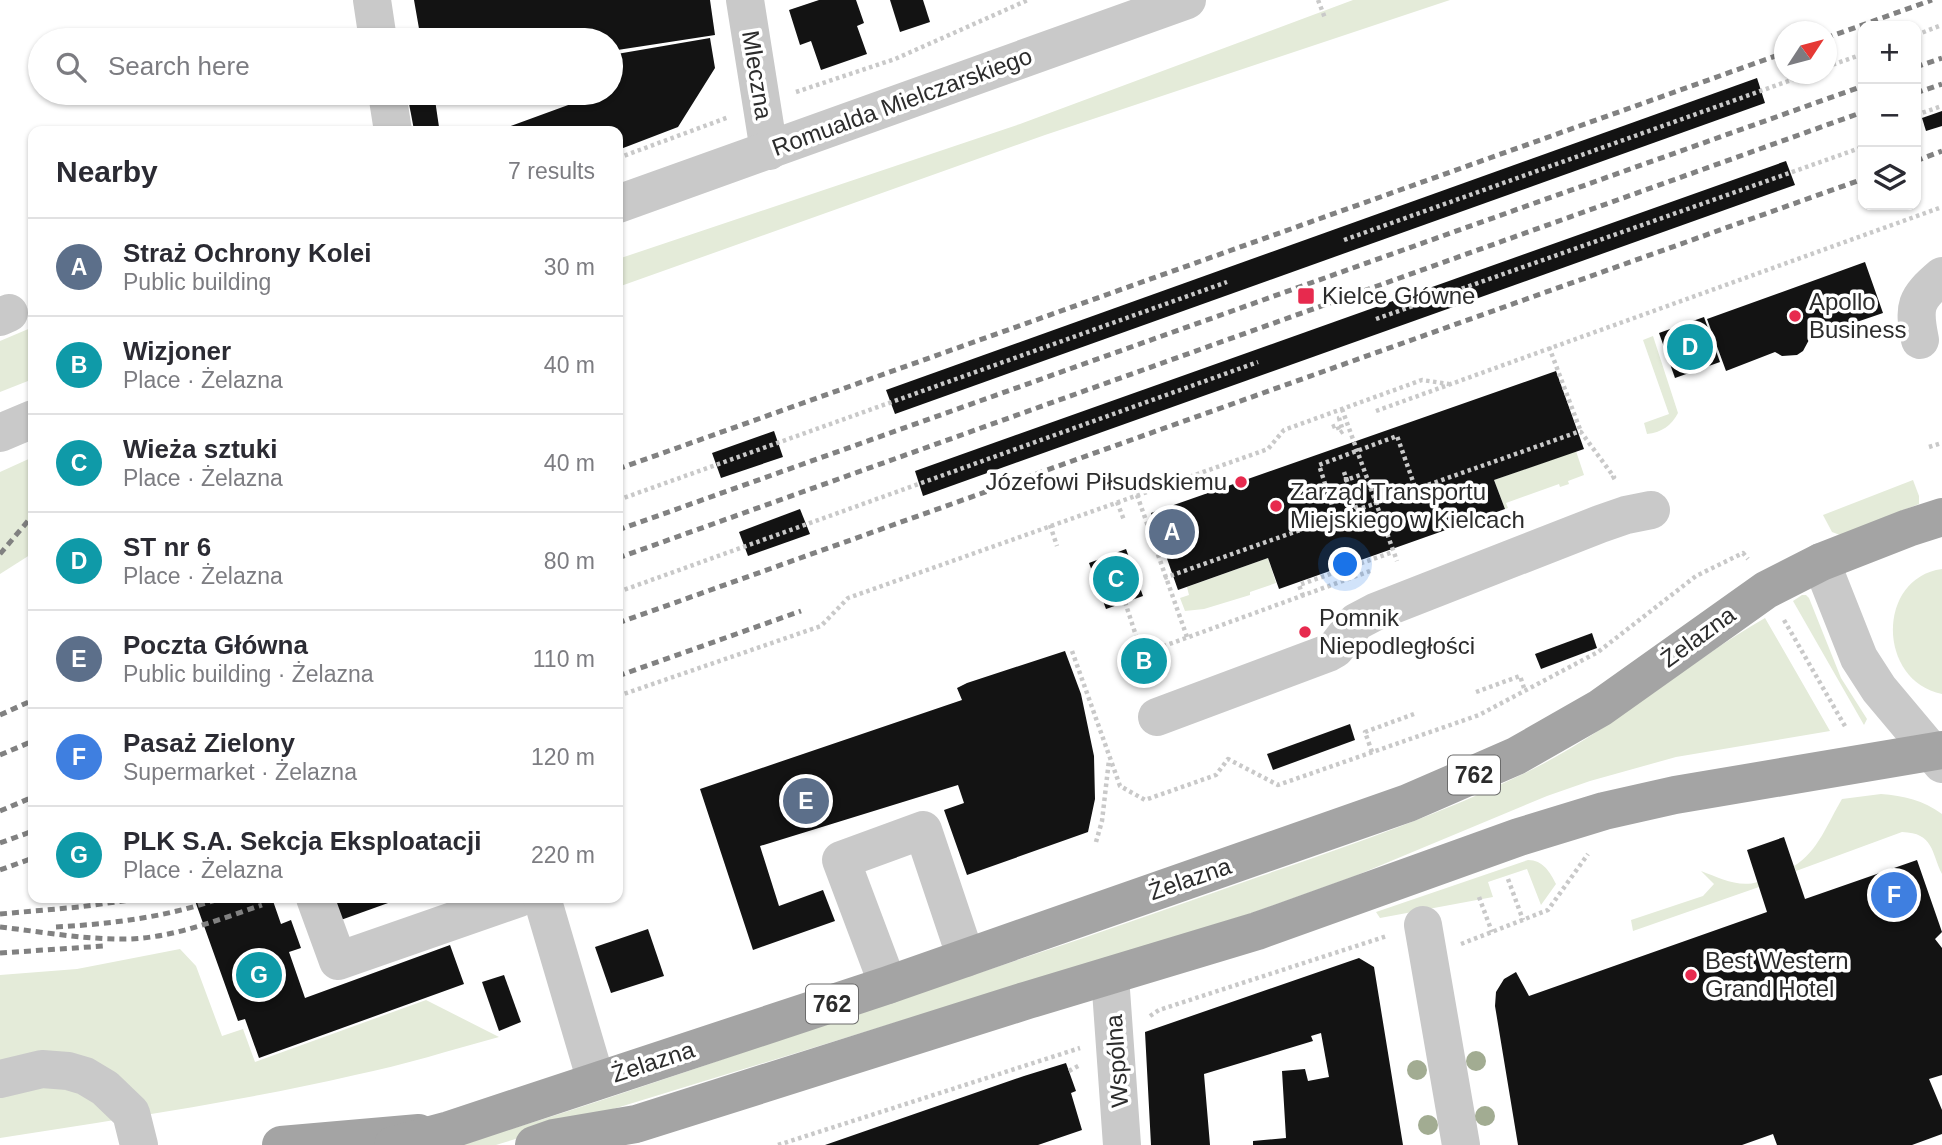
<!DOCTYPE html>
<html lang="en">
<head>
<meta charset="utf-8">
<style>
	:root { --surface:#fff; --page:#f2f2f3; --text:#2b2b33; --muted:#7c7c81; --line:#e1e1e2; --accent:#d93025 }
	body { margin:0; font-family:Arial,sans-serif; background:var(--page); color:var(--text) }
	.controls { position:absolute; right:21px; top:21px; display:grid; overflow:hidden; border-radius:14px; box-shadow:0 2px 5px #0004 }
	.controls button { width:63px; height:63px; display:grid; place-items:center; padding:0; border:0; border-bottom:2px solid var(--line); background:var(--surface); color:var(--text); font:35px sans-serif }
	.compass { position:absolute; left:1774px; top:21px; width:63px; height:63px; border-radius:50%; background:var(--surface); box-shadow:0 2px 5px #0004; rotate:54deg }
	.you { position:absolute; left:1346px; top:565px; width:24px; height:24px; margin:-18px; border:5px solid #fff; border-radius:50%; background:#1a73e8; box-shadow:0 0 0 10px #1a73e833 }
	.badge { display:grid; place-items:center; width:46px; height:46px; border-radius:50%; background:var(--accent); color:#fff; font-size:23px; font-weight:700 }
	.pin { position:absolute; translate:-50% -50%; border:4px solid #fff; box-shadow:0 2px 7px #0006 }
	.list { margin:0; padding:0; list-style:none }
	h2 { display:flex; justify-content:space-between; align-items:center; height:91px; margin:0; padding:0 28px; font-size:30px }
	h2 small { font-size:23px; font-weight:400; color:var(--muted) }
	.list li { display:grid; grid-template-columns:46px 1fr auto; gap:21px; align-items:center; box-sizing:border-box; height:98px; padding:0 28px; border-top:2px solid var(--line) }
	.list b { display:block; font-size:26px; white-space:nowrap }
	.list p { margin:0; font-size:23px; white-space:nowrap; color:var(--muted) }
	.list em { font-size:23px; font-style:normal; color:var(--muted) }
	.icon { flex:none; width:38px; height:38px; fill:none; stroke:currentColor; stroke-width:2; stroke-linecap:round; stroke-linejoin:round }
	.map { position:relative; flex:none; width:1942px; height:1145px; overflow:hidden }
	.search { position:absolute; background:var(--surface); box-shadow:0 2px 5px #0004; left:28px; top:28px; width:595px; height:77px; display:flex; align-items:center; gap:18px; box-sizing:border-box; padding:0 24px; border-radius:38px; color:var(--muted); font-size:26px }
	.panel { position:absolute; background:var(--surface); box-shadow:0 2px 5px #0004; left:28px; top:126px; width:595px; height:777px; border-radius:14px }
	.map>svg:first-child { display:block }
</style>
</head>
<body>
<div class="map">
<svg width="1942" height="1145" viewBox="0 0 1942 1145">
	<rect width="100%" height="100%" fill="#fff"/>
	<g fill="#e4ebd9">
		<polygon points="1353,0 1450,0 1045,135 618,287 618,259 1020,124"/>
		<polygon points="33,327 33,379 0,392 0,341"/>
		<path d="M 1653,336 L 1678,413 C 1672,425 1661,433 1647,434 L 1644,423 L 1669,414 L 1643,340 Z"/>
		<polygon points="1576,451 1584,475 1568,481 1569,484 1560,487 1559,484 1506,503 1508,508 1505,509 1494,480"/>
		<polygon points="33,457 33,553 0,574 0,472"/>
		<polygon points="1913,480 1919,496 1919,504 1840,535 1832,532 1823,515"/>
		<polygon points="1268,558 1276,583 1250,592 1250,595 1204,609 1185,611 1180,598 1189,595 1187,587"/>
		<path d="M 1942,569 L 1942,694 C 1877,681 1876,578 1942,569 Z"/>
		<polygon points="1802,595 1806,595 1809,598 1841,678 1867,719 1864,725 1793,601"/>
		<path d="M 1765,618 L 1830,731 L 1676,757 L 1590,781 L 1547,796 L 1355,876 L 1249,914 L 496,1145 L 458,1145 C 622,1097 782,1037 944,984 C 1051,950 1156,913 1261,876 C 1353,844 1445,813 1533,769 C 1615,728 1685,664 1765,618 Z"/>
		<path d="M 1881,794 C 1904,796 1923,800 1942,814 L 1942,874 C 1931,852 1934,833 1902,832 L 1796,871 L 1794,866 C 1818,852 1828,822 1842,799 Z"/>
		<path d="M 1528,860 C 1543,860 1550,872 1556,884 L 1541,905 L 1527,869 L 1488,882 L 1493,897 L 1380,918 L 1376,912 Z"/>
		<path d="M 1701,871 C 1720,878 1738,888 1758,882 L 1759,887 L 1633,931 L 1631,920 L 1703,896 L 1714,884 Z"/>
		<path d="M 180,949 L 196,966 L 222,1036 L 243,1029 L 255,1062 L 426,1000 L 499,1037 C 451,1050 404,1065 355,1075 C 238,1102 119,1119 0,1138 L 0,975 L 77,969 Z"/>
	</g>
	<g fill="#131313">
		<polygon points="414,0 710,0 715,35 611,51 611,40 421,40"/>
		<polygon points="819,0 856,0 864,23 857,26 867,54 821,70 811,41 800,45 789,10"/>
		<polygon points="890,0 923,0 930,22 900,32"/>
		<polygon points="710,38 715,68 678,127 618,150 618,131 497,131 601,93 611,93 611,89 618,86 611,66 611,55"/>
		<polygon points="1757,78 1765,103 895,414 886,390"/>
		<polygon points="407,93 434,93 439,127 414,130"/>
		<polygon points="1942,111 1942,126 1926,131 1922,118"/>
		<polygon points="1786,161 1795,185 923,496 915,471"/>
		<polygon points="1865,262 1883,313 1810,338 1803,351 1797,355 1782,356 1775,352 1726,371 1707,319"/>
		<polygon points="1704,317 1720,362 1675,378 1659,333"/>
		<polygon points="1556,371 1584,449 1494,480 1505,509 1279,589 1268,558 1178,590 1151,513"/>
		<polygon points="774,431 783,457 721,478 712,453"/>
		<polygon points="800,509 810,534 748,556 739,532"/>
		<polygon points="1126,549 1143,596 1106,609 1089,563"/>
		<polygon points="1592,633 1597,648 1541,669 1535,654"/>
		<polygon points="1065,651 1081,694 1094,756 1095,799 1088,832 967,875 944,810 964,803 958,785 760,846 779,906 823,890 835,921 753,950 700,789 962,700 957,688 967,683"/>
		<polygon points="1350,724 1355,740 1273,770 1267,754"/>
		<polygon points="1784,837 1805,899 1917,860 1942,932 1935,939 1942,948 1942,1075 1929,1079 1942,1110 1942,1134 1912,1145 1777,1145 1773,1134 1742,1145 1518,1145 1495,1006 1496,992 1504,979 1516,972 1529,996 1767,912 1747,850"/>
		<polygon points="194,898 272,898 281,924 291,920 301,948 289,952 305,998 450,945 464,984 259,1058 245,1019 238,1021"/>
		<polygon points="329,898 402,898 338,921"/>
		<polygon points="648,929 664,976 611,993 595,947"/>
		<polygon points="1359,958 1374,967 1403,1145 1253,1145 1253,1141 1286,1138 1282,1071 1305,1069 1308,1081 1329,1077 1321,1033 1311,1036 1313,1041 1204,1074 1210,1145 1151,1145 1145,1032"/>
		<polygon points="504,975 521,1022 499,1031 482,982"/>
		<polygon points="1066,1063 1076,1091 1071,1093 1082,1130 1038,1145 825,1145 1024,1076"/>
	</g>
	<g fill="none" stroke-linecap="round" stroke-linejoin="round">
		<g stroke="#c9c9c9" stroke-width="4.5" stroke-dasharray="3.5 3.5" stroke-linecap="butt">
			<polyline points="1318,0 1325,18"/>
			<polyline points="1916,35 1942,25"/>
			<polyline points="1826,67 1863,54"/>
			<polyline points="796,92 895,59 1028,0"/>
			<polyline points="1916,115 1942,106"/>
			<polyline points="618,158 729,117"/>
			<polyline points="1344,240 1808,74"/>
			<polyline points="1376,319 1863,147"/>
			<polyline points="1549,347 1581,432"/>
			<polyline points="1342,409 1397,561"/>
			<polyline points="1376,411 1942,207"/>
			<polyline points="1332,427 1337,425 1340,433 1343,431 1339,418 1342,417"/>
			<polyline points="1929,447 1942,443"/>
			<polyline points="1344,472 1357,511"/>
			<polyline points="1346,477 1346,480 1363,474"/>
			<polyline points="1137,495 1187,637"/>
			<polyline points="618,500 1227,282"/>
			<polyline points="1117,502 1124,520"/>
			<polyline points="1336,518 1319,465 1397,436 1416,490"/>
			<polyline points="1050,525 1057,546"/>
			<polyline points="1164,578 1578,432 1581,432 1614,477 1610,479"/>
			<polyline points="618,592 1258,362"/>
			<polyline points="1303,596 1299,585 1393,552"/>
			<polyline points="1125,602 1142,654 1370,571"/>
			<polyline points="1784,620 1846,728"/>
			<polyline points="1072,651 1120,786 1145,800 1216,775 1228,759 1278,785 1479,715 1598,652 1696,576 1743,553 1748,559"/>
			<polyline points="1476,692 1520,676 1525,691"/>
			<polyline points="618,696 821,626 848,598 1268,449 1284,430 1422,380 1449,384"/>
			<polyline points="1372,752 1365,732 1414,714"/>
			<polyline points="1096,842 1102,821 1109,760"/>
			<polyline points="1508,879 1523,920"/>
			<polyline points="1479,897 1492,932"/>
			<polyline points="1461,944 1548,910 1588,854"/>
			<polyline points="1150,1016 1159,1010 1387,936"/>
			<polyline points="1069,1071 1080,1065"/>
			<polyline points="778,1145 1080,1048"/>
		</g>
		<g stroke="#c9c9c9" stroke-width="38">
			<polyline points="372,0 378,40"/>
			<polyline points="745,0 769,151"/>
			<polyline points="387,93 393,131"/>
			<polyline points="618,204 1187,0"/>
			<polyline points="0,317 9,313"/>
			<path d="M 1920,340 C 1913,306 1915,299 1942,276"/>
			<polyline points="0,433 33,419"/>
			<polyline points="1821,562 1859,658 1879,689 1942,764"/>
			<polyline points="1157,717 1328,653 1335,649 1356,622 1375,612 1600,524 1626,515 1651,510"/>
			<polyline points="315,898 338,961 519,898"/>
			<polyline points="542,898 596,1081"/>
			<polyline points="1423,925 1461,1145"/>
			<polyline points="1110,976 1122,1145"/>
			<polyline points="888,985 841,860 923,830 966,958"/>
			<polyline points="0,1079 42,1069 68,1071 85,1076 105,1088 131,1113 139,1145"/>
		</g>
		<g stroke="#a4a4a4" stroke-width="38">
			<polyline points="281,1145 419,1133"/>
			<polyline points="393,1145 449,1130 888,985 1408,803 1516,756 1600,708 1766,590 1821,562 1908,528 1942,517"/>
			<polyline points="534,1145 554,1138 636,1124 1028,1000 1257,931 1519,837 1604,811 1675,795 1942,750"/>
		</g>
		<g stroke="#818181" stroke-width="5" stroke-dasharray="7 5" stroke-linecap="butt">
			<polyline points="1826,38 1932,0"/>
			<polyline points="1916,67 1942,58"/>
			<polyline points="1916,93 1942,84"/>
			<polyline points="1916,161 1942,151"/>
			<polyline points="618,469 1784,53"/>
			<polyline points="618,530 1863,86"/>
			<polyline points="0,554 33,515"/>
			<polyline points="618,558 1863,112"/>
			<polyline points="618,623 1863,179"/>
			<polyline points="618,676 801,611"/>
			<polyline points="0,715 33,700"/>
			<polyline points="0,755 33,741"/>
			<polyline points="0,811 33,797"/>
			<polyline points="0,843 33,831"/>
			<polyline points="0,870 33,858"/>
			<polyline points="0,914 79,907 145,898"/>
			<path d="M 0,927 C 43,932 87,940 130,939 C 176,937 220,919 262,905"/>
			<path d="M 56,927 C 111,924 168,917 221,898"/>
			<polyline points="0,953 104,946"/>
		</g>
	</g>
	<g fill="#a2ac92">
		<circle cx="1476" cy="1061" r="10"/>
		<circle cx="1417" cy="1070" r="10"/>
		<circle cx="1485" cy="1116" r="10"/>
		<circle cx="1428" cy="1125" r="10"/>
	</g>
	<g fill="#e72a4e" stroke="#fff" stroke-width="2.5">
		<rect x="1297" y="287" width="18" height="18" rx="3.5"/>
		<circle cx="1795" cy="316" r="7"/>
		<circle cx="1241" cy="482" r="7"/>
		<circle cx="1276" cy="506" r="7"/>
		<circle cx="1305" cy="632" r="7"/>
		<circle cx="1691" cy="975" r="7"/>
	</g>
	<g text-anchor="middle" stroke-width="7" stroke-linejoin="round" paint-order="stroke">
		<g fill="#fff" stroke="#6b6b6b" stroke-width="2">
			<rect x="1448" y="755.5" width="52" height="39" rx="5"/>
			<rect x="806" y="984.5" width="52" height="39" rx="5"/>
		</g>
		<g font-size="23" font-weight="bold" fill="#2c2c2c">
			<text x="1474" y="783">762</text>
			<text x="832" y="1012">762</text>
		</g>
		<g font-size="24" fill="#2c2c2c" stroke="#fff">
			<text transform="translate(757 75) rotate(81)" y="8">Mleczna</text>
			<text transform="translate(902 102) rotate(-20)" y="8">Romualda Mielczarskiego</text>
			<text transform="translate(1698 637) rotate(-36)" y="8">Żelazna</text>
			<text transform="translate(1190 879) rotate(-19)" y="8">Żelazna</text>
			<text transform="translate(1117 1061) rotate(-94)" y="8">Wspólna</text>
			<text transform="translate(653 1062) rotate(-18)" y="8">Żelazna</text>
		</g>
		<g font-size="24" fill="#2c2c2c" stroke="#fff" text-anchor="start">
			<text x="1322" y="304">Kielce Główne</text>
			<text x="1809" y="310">Apollo<tspan x="1809" dy="28">Business</tspan></text>
			<text x="1227" y="490" text-anchor="end">Józefowi Piłsudskiemu</text>
			<text x="1290" y="500">Zarząd Transportu<tspan x="1290" dy="28">Miejskiego w Kielcach</tspan></text>
			<text x="1319" y="626">Pomnik<tspan x="1319" dy="28">Niepodległości</tspan></text>
			<text x="1705" y="969">Best Western<tspan x="1705" dy="28">Grand Hotel</tspan></text>
		</g>
	</g>
</svg>
<div class="controls">
<button>+</button>
<button>−</button>
<button><svg class="icon" aria-label="layers" viewBox="0 0 24 24"><path d="M12 4l9 5-9 5-9-5zM3 14l9 5 9-5"/></svg></button>
</div>
<svg class="compass" viewBox="-18 -18 36 36"><path d="M0-13l5 13h-10z" fill="#e53935"/><path d="M0 13l5-13h-10z" fill="#7c7c81"/></svg>
<div class="you"></div>
<div class="pin badge" style="left:1172px;top:532px;background:#5c6f8a">A</div>
<div class="pin badge" style="left:1144px;top:661px;background:#0f9aa8">B</div>
<div class="pin badge" style="left:1116px;top:579px;background:#0f9aa8">C</div>
<div class="pin badge" style="left:1690px;top:347px;background:#0f9aa8">D</div>
<div class="pin badge" style="left:806px;top:801px;background:#5c6f8a">E</div>
<div class="pin badge" style="left:1894px;top:895px;background:#3f7fe0">F</div>
<div class="pin badge" style="left:259px;top:975px;background:#0f9aa8">G</div>
<div class="search"><svg class="icon" aria-label="search" viewBox="0 0 24 24"><circle cx="10" cy="10" r="6"/><path d="M15 15l6 6"/></svg>Search here</div>
<section class="panel">
<h2>Nearby<small>7 results</small></h2>
<ul class="list">
<li><span class="badge" style="background:#5c6f8a">A</span><div><b>Straż Ochrony Kolei</b><p>Public building</p></div><em>30 m</em></li>
<li><span class="badge" style="background:#0f9aa8">B</span><div><b>Wizjoner</b><p>Place · Żelazna</p></div><em>40 m</em></li>
<li><span class="badge" style="background:#0f9aa8">C</span><div><b>Wieża sztuki</b><p>Place · Żelazna</p></div><em>40 m</em></li>
<li><span class="badge" style="background:#0f9aa8">D</span><div><b>ST nr 6</b><p>Place · Żelazna</p></div><em>80 m</em></li>
<li><span class="badge" style="background:#5c6f8a">E</span><div><b>Poczta Główna</b><p>Public building · Żelazna</p></div><em>110 m</em></li>
<li><span class="badge" style="background:#3f7fe0">F</span><div><b>Pasaż Zielony</b><p>Supermarket · Żelazna</p></div><em>120 m</em></li>
<li><span class="badge" style="background:#0f9aa8">G</span><div><b>PLK S.A. Sekcja Eksploatacji</b><p>Place · Żelazna</p></div><em>220 m</em></li>
</ul>
</section>
</div>
</body>
</html>
